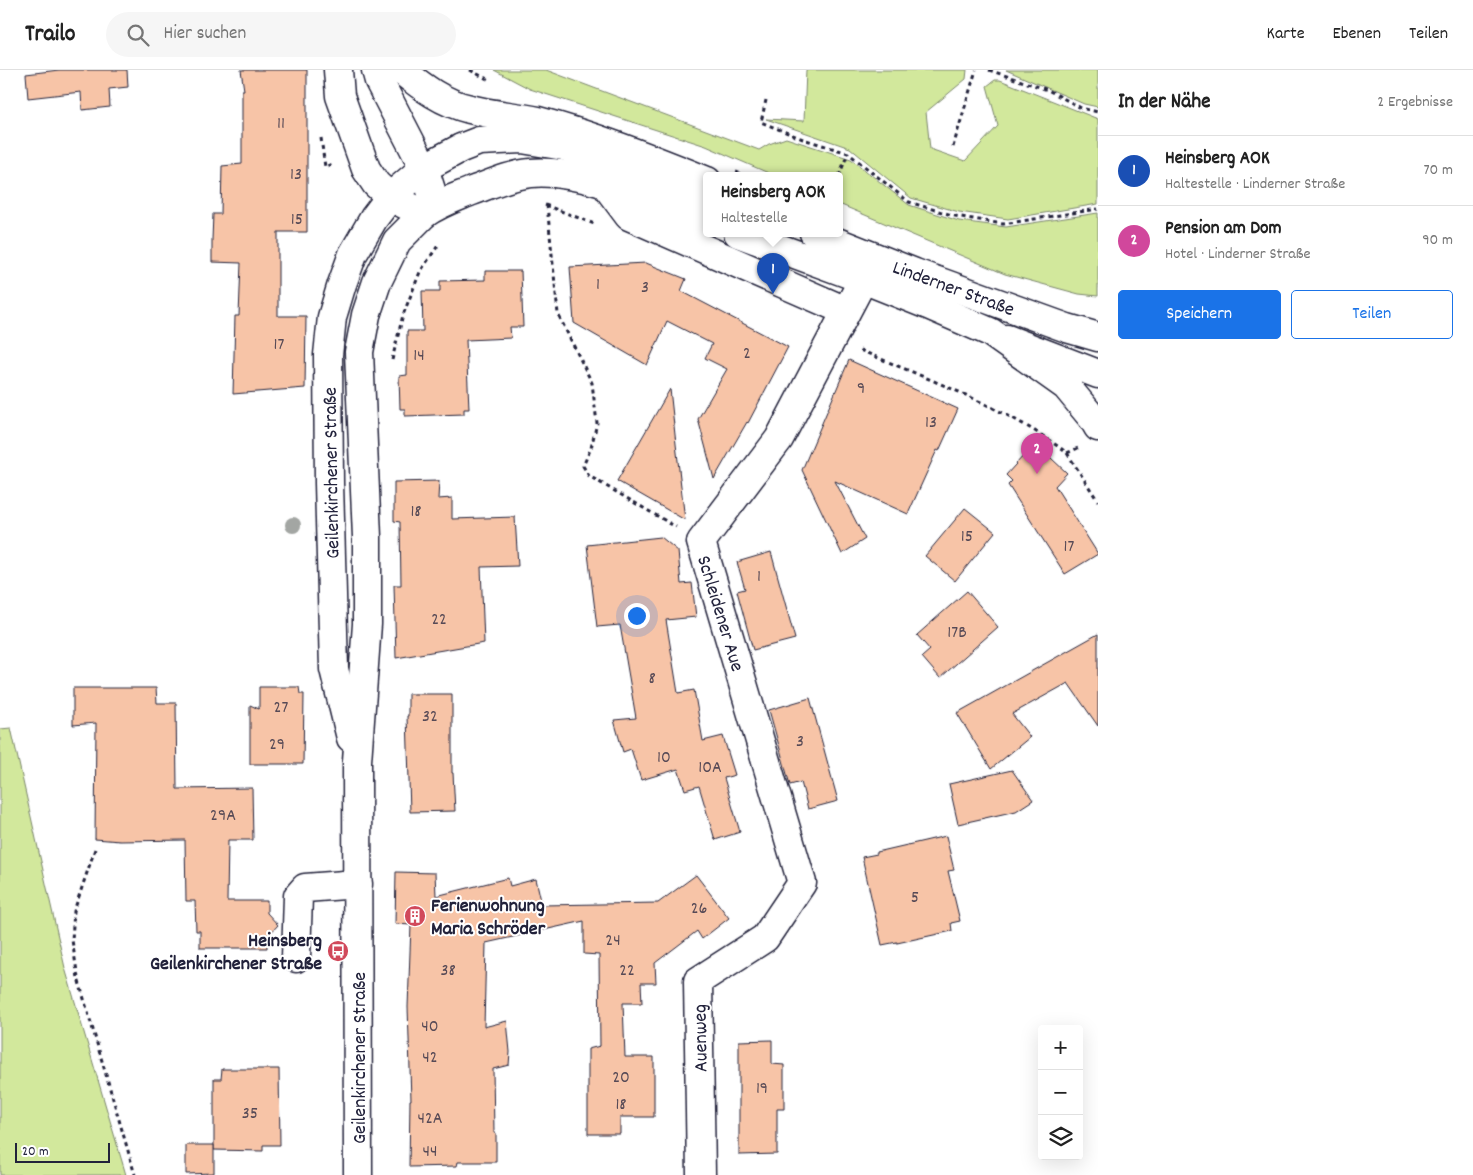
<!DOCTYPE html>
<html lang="de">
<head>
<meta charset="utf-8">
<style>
	:root { --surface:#fff; --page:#f6f6f6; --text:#222; --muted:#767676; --line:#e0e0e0; --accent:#1a73e8 }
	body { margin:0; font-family:Dekko,sans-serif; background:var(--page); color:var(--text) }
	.controls { position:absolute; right:15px; bottom:15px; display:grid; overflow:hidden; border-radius:5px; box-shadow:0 5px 20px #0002 }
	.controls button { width:45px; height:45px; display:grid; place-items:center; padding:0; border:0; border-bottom:1px solid var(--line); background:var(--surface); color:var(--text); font:25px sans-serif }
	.scale { position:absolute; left:15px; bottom:12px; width:95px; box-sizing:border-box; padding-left:5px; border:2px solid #22223b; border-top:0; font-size:14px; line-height:18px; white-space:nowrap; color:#22223b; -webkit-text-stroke:4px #fff; paint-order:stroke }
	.you { position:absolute; left:636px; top:545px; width:18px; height:18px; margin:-12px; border:4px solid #fff; border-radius:50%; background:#1a73e8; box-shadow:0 0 0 8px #1a73e833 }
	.badge { display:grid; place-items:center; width:32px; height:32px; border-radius:50%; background:var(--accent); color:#fff; font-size:16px; font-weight:700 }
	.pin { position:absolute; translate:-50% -41px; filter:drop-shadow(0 1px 2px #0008) }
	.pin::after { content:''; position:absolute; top:26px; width:18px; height:15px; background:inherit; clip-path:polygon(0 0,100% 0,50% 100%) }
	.popup { position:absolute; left:703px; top:102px; width:140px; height:65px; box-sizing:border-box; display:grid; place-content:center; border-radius:5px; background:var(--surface); filter:drop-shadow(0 1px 4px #0005); font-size:16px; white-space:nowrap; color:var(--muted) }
	.popup b { font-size:19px; color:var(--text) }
	.popup::after { content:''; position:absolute; left:50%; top:100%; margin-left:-10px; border:10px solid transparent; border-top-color:var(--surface) }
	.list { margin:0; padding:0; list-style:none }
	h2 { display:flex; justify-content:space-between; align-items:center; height:65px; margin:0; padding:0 20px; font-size:21px }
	h2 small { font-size:16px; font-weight:400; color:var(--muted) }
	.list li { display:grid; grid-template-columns:32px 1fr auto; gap:15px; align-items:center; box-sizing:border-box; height:70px; padding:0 20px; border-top:1px solid var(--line) }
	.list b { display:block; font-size:19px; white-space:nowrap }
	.list p { margin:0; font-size:16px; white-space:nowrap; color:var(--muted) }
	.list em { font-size:16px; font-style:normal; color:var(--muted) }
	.actions { display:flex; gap:10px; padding:15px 20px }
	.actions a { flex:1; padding:11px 0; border:1px solid var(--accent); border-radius:5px; text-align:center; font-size:18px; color:var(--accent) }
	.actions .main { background:var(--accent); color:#fff }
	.icon { flex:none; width:28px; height:28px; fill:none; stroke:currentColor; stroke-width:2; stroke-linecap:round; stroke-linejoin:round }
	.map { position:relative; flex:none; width:1098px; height:1105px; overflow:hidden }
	header { display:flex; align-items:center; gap:30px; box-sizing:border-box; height:70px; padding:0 25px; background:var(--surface); border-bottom:1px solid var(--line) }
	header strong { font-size:24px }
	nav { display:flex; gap:28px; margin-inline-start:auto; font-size:18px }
	.search { width:350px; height:45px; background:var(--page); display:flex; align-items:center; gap:12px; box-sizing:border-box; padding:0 18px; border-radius:28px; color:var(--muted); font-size:19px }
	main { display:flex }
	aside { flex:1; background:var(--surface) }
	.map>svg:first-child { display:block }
</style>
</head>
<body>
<header>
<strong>Trailo</strong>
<div class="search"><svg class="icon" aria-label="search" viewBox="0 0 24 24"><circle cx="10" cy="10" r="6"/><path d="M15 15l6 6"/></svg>Hier suchen</div>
<nav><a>Karte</a><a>Ebenen</a><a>Teilen</a></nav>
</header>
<main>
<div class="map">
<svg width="1098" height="1105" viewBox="0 0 1098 1105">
	<rect width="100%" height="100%" fill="#fff"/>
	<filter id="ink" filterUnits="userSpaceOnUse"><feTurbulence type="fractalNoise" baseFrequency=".02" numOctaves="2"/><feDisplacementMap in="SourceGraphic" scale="10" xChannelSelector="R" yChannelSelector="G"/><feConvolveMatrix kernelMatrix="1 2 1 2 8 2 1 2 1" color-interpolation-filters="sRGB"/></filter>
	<g filter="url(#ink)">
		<g fill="#d2e89c" stroke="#7a856c">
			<polygon points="494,0 546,0 759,80 769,74 786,68 851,89 909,135 959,151 1006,157 1098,143 1098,226 1079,224 1005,204 839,134 839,105 773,105 706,76 530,19"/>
			<polygon points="806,0 967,0 966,9 926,42 930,79 965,91 998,56 987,16 995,10 1000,10 1098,49 1098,134 1008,149 959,142 911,128 850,78 766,49 804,51"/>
			<polygon points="1006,0 1098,0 1098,37 1084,34"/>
			<polygon points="11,658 65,898 126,1105 0,1105 0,659"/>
		</g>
		<g fill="#f7c4a7" stroke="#22223b">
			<polygon points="59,0 127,0 128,17 109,19 110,37 82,40 81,22 28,28 26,4"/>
			<polygon points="241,0 307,0 307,162 278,162 278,246 306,246 305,318 233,324 235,246 239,246 241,193 212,192 212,170 213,144 221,144 222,96 242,94 242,20 244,20"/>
			<polygon points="646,193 686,209 681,221 788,277 748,353 747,352 714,409 698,349 727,299 705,288 712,274 667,251 647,295 574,253 570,197"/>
			<polygon points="485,201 521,201 523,257 510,257 511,268 466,270 469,339 464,339 464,344 405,346 405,339 400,339 399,306 407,305 407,261 423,261 422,221 440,221 440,211 485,210"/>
			<polygon points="849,290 958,339 939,381 937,380 908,444 835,411 865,469 842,484 802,400"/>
			<polygon points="670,319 676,374 685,450 617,411"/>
			<polygon points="1035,373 1067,403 1055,416 1098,484 1065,504 1008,415 1012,411 1006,405"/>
			<polygon points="439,411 438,429 452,428 452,449 515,447 518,496 481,497 484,573 396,588 394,515 401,515 400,452 394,451 394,412"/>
			<polygon points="965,438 995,462 955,511 925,486"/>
			<polygon points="661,467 678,481 681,514 692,513 696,547 666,550 678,623 694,620 703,671 723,666 735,705 724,708 740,762 715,770 699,716 685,720 678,699 641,710 631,679 623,682 614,650 636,648 620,555 597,557 587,475"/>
			<polygon points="771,482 795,569 753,580 737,521 745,519 737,492"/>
			<polygon points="967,521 998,557 940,608 922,587 930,580 917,565"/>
			<polygon points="1098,564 1098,656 1068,613 1012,644 1030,667 991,699 957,643"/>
			<polygon points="259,617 299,617 300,624 304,624 303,694 250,694 250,635 259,639"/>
			<polygon points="73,618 156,618 157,633 176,633 177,719 252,718 253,770 228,770 227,831 267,831 267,843 278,855 267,867 267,878 200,878 200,861 196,861 195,831 186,831 185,770 120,771 95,769 96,653 73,655"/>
			<polygon points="408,624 452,624 452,703 453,703 455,741 410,742 407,646 408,646"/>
			<polygon points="810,628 838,731 808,739 801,712 790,715 769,640"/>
			<polygon points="1012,700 1033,730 1016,741 958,754 949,714"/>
			<polygon points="946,766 954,800 948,801 960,851 951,853 952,861 897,873 897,872 882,875 862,787 877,784 877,782"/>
			<polygon points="396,802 435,803 436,826 508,808 510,816 536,809 542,835 658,833 696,805 729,848 702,869 697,861 655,893 656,913 641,913 642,933 623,933 625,987 654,987 654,1047 620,1047 620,1064 588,1064 588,979 600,976 599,885 584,884 584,851 486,873 484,957 507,951 510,982 509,995 493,999 494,1063 496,1063 496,1092 458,1092 457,1096 409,1097 410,1030 411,1030 408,937 411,855 395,854"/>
			<polygon points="772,970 772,994 784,995 784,1039 777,1039 777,1084 739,1085 739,971"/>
			<polygon points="222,999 279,999 280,1075 263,1075 263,1081 214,1080 214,1009 221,1009"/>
			<polygon points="186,1075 214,1075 214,1103 186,1104"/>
		</g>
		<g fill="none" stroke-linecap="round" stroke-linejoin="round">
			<g stroke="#22223b" stroke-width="31">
				<g id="minor">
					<polyline points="605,114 629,146 846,241"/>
					<polyline points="1007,269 1098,304"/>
					<polyline points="351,668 334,599 329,413 328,285 332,247 342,214 353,184 374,148 390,127 424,98 461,78 479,71 522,69 564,76 643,104 707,129"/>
					<polyline points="296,888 298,826 305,818 358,814"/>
					<polyline points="358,1105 357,691 367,554 367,467 359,282 366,245 377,212 397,171 424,144"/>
					<polyline points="701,1105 698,911 765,868 802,813 701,472 779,369 874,189"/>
				</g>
			</g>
			<g stroke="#22223b" stroke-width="31">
				<g id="major">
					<path d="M 338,0 L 340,26 L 366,99 L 376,114 L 390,127 L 424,144 C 439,133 455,128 472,121 C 491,114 510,105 531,103 C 583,98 657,133 707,151"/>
					<polyline points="376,0 379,11 424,98 436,136"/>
					<path d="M 401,0 C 422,17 443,33 470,39 C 492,45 515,46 538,51 C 595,66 652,89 707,111"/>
					<polyline points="738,163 863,209 928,235 990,262 1066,316 1094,350 1098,357"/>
					<polyline points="814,163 915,203 1067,258 1098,267"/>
				</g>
			</g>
			<g stroke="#22223b" stroke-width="3" stroke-dasharray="4 4" stroke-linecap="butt">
				<polyline points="470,0 491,11"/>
				<polyline points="989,0 1048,20 1081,38 1098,42"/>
				<polyline points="766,30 761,52 803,69 848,83 909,132 955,146 1003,154 1098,139"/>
				<polyline points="321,68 325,97 334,93"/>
				<polyline points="953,77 976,0"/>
				<polyline points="736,102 744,105"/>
				<polyline points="839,106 848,83"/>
				<polyline points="545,135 597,155"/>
				<polyline points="547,135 558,244 592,313 597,353 591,378 583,396 589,406 676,457"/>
				<path d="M 860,280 C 929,310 1007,337 1067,383 L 1078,378"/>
				<polyline points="392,290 403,245 420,202 439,174"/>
				<polyline points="1067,383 1098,431"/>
				<polyline points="95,779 74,841 72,870 78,908 135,1105"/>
			</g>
			<use href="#minor" stroke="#fff" stroke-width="28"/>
			<use href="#major" stroke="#fff" stroke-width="28"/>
		</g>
		<circle fill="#a3a6a3" cx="293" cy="455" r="8"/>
	</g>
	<defs>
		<g id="building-disc" transform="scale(1.125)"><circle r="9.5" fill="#d1495b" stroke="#fff"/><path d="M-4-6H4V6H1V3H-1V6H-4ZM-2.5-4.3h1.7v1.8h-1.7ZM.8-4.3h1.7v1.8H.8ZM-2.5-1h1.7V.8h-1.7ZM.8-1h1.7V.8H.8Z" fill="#fff"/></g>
		<g id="bus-disc" transform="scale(1.125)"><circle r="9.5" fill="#d1495b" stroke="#fff"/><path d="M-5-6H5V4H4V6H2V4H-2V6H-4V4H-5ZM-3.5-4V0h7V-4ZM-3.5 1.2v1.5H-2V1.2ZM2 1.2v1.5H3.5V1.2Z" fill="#fff"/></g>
	</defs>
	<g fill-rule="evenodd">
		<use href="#building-disc" x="415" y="846"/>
		<use href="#bus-disc" x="338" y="881"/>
	</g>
	<g text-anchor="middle" stroke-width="4" stroke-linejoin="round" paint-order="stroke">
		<g font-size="18" fill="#574a56">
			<text x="281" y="58">11</text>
			<text x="296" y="109">13</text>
			<text x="297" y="154">15</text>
			<text x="598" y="219">1</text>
			<text x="645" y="222">3</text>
			<text x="279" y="279">17</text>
			<text x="747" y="288">2</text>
			<text x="419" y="290">14</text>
			<text x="861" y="323">9</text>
			<text x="931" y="357">13</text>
			<text x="416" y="446">18</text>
			<text x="967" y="471">15</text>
			<text x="1069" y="481">17</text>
			<text x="759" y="511">1</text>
			<text x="439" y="554">22</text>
			<text x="957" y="567">17B</text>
			<text x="652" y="613">8</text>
			<text x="281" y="642">27</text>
			<text x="430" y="651">32</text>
			<text x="800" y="676">3</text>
			<text x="277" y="679">29</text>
			<text x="664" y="692">10</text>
			<text x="710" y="702">10A</text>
			<text x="223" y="750">29A</text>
			<text x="915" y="832">5</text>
			<text x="699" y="843">26</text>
			<text x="613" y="875">24</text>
			<text x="448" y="905">38</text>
			<text x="627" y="905">22</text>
			<text x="430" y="961">40</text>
			<text x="430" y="992">42</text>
			<text x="621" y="1012">20</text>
			<text x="762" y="1023">19</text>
			<text x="621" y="1039">18</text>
			<text x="250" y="1048">35</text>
			<text x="430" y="1053">42A</text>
			<text x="430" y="1086">44</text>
		</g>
		<g font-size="20" fill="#22223b" stroke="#fff">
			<text transform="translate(954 217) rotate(20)" y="7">Linderner Straße</text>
			<text transform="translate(330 403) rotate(-91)" y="7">Geilenkirchener Straße</text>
			<text transform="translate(722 543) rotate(73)" y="7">Schleidener Aue</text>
			<text transform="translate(699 968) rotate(-91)" y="7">Auenweg</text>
			<text transform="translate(358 988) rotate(-90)" y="7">Geilenkirchener Straße</text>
		</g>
		<g font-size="20" font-weight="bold" fill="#22223b" stroke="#fff" text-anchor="start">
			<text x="431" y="841">Ferienwohnung<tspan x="431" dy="23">Maria Schröder</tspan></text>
			<text x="322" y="876" text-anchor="end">Heinsberg<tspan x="322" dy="23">Geilenkirchener Straße</tspan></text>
		</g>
	</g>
</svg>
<div class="controls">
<button>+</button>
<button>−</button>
<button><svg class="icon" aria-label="layers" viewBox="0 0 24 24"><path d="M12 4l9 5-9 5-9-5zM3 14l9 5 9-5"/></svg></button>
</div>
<div class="scale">20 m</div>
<div class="you"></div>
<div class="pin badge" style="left:773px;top:224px;background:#1a4fb4">1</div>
<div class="popup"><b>Heinsberg AOK</b>Haltestelle</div>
<div class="pin badge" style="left:1037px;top:404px;background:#d1479c">2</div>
</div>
<aside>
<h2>In der Nähe<small>2 Ergebnisse</small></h2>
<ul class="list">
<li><span class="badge" style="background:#1a4fb4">1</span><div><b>Heinsberg AOK</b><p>Haltestelle · Linderner Straße</p></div><em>70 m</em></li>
<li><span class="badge" style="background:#d1479c">2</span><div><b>Pension am Dom</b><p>Hotel · Linderner Straße</p></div><em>90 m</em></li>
</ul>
<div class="actions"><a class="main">Speichern</a><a>Teilen</a></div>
</aside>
</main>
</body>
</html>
